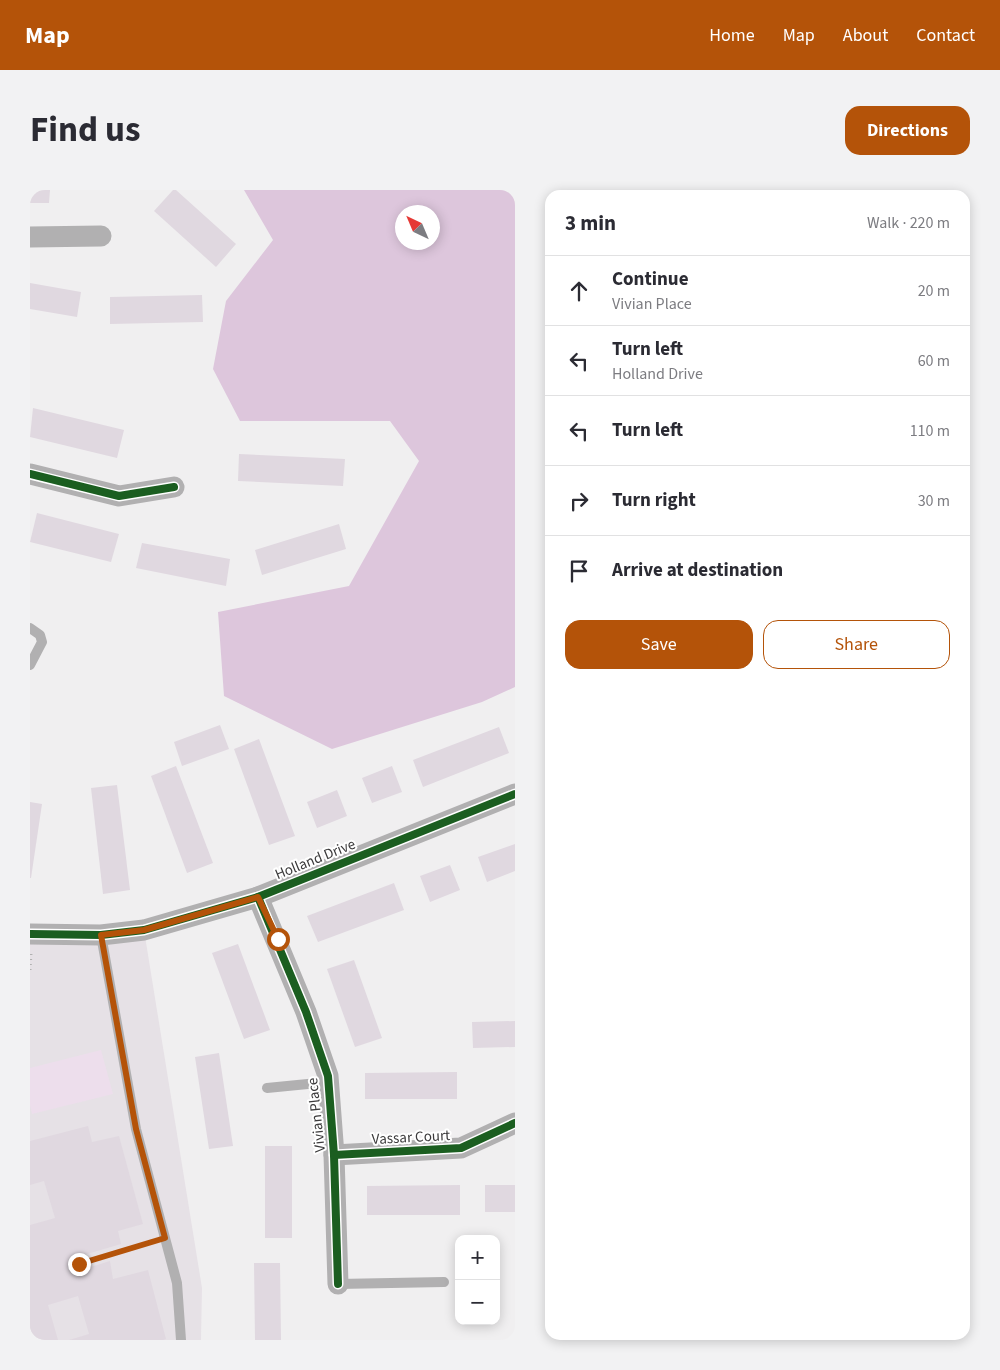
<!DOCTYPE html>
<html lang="en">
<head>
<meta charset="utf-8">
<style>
	:root { --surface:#fff; --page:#f2f2f3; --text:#2b2b33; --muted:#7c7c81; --line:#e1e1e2; --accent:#b45309 }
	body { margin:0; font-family:"Source Sans 3",sans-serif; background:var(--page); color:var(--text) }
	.controls { position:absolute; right:15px; bottom:15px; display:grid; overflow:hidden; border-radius:10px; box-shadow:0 2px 12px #0003 }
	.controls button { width:45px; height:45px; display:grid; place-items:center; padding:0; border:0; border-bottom:1px solid var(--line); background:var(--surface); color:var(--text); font:25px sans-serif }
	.compass { position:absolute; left:365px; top:15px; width:45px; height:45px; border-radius:50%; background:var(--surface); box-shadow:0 2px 12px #0003; rotate:316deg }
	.stop { position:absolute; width:15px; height:15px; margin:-11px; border:4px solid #b45309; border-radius:50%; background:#fff }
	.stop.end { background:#b45309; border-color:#fff; box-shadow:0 1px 5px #0008 }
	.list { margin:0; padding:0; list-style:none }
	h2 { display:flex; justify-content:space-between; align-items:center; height:65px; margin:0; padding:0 20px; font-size:21px }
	h2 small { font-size:16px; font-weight:400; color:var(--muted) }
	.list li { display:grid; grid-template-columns:32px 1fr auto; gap:15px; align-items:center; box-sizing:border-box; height:70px; padding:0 20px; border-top:1px solid var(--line) }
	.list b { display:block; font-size:19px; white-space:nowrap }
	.list p { margin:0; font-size:16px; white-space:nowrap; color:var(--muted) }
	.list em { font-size:16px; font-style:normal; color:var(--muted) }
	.actions { display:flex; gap:10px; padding:15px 20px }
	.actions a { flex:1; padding:11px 0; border:1px solid var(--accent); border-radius:15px; text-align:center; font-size:18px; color:var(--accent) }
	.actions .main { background:var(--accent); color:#fff }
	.icon { flex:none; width:28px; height:28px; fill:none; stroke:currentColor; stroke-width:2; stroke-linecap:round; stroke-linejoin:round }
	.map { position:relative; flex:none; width:485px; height:1150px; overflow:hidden; border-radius:15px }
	header { display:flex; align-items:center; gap:30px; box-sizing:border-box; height:70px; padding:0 25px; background:var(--accent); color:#fff }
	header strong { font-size:24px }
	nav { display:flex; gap:28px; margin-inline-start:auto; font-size:18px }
	.intro { display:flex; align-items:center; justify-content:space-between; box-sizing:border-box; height:120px; padding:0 30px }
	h1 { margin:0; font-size:35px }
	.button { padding:12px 22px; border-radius:15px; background:var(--accent); color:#fff; font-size:18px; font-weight:700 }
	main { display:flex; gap:30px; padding:0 30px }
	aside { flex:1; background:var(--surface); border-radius:15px; box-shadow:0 2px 12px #0003 }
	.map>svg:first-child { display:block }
</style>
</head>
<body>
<header>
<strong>Map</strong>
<nav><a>Home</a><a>Map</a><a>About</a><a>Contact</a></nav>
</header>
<div class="intro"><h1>Find us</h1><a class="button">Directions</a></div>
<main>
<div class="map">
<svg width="485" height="1150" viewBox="0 0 485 1150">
	<rect width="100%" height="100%" fill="#f0eff0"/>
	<polygon fill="#e6e1e6" points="114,740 172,1098 171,1150 0,1150 0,744"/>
	<polygon fill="#eddeec" points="71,860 83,904 2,924 0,915 0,878"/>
	<path fill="#ddc6dc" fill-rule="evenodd" d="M 214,0 L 485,0 L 485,497 L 452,512 L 302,559 L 194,506 L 188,422 L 319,396 L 389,271 L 360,231 L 210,231 L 183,179 L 196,111 L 243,50 ZM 372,22 L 402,22 L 402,52 L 372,52 Z"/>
	<g fill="#e0d8e0">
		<polygon points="0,0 20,0 19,13 0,13"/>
		<polygon points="143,0 146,0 206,54 186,77 124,21"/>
		<polygon points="0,93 51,102 47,127 0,119"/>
		<polygon points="172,105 173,132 80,134 80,107"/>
		<polygon points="3,218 94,240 87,268 0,247"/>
		<polygon points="209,264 315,269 313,296 208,291"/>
		<polygon points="7,323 89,344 81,372 0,352"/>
		<polygon points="309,334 316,359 232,385 225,360"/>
		<polygon points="112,353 200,369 196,396 106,378"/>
		<polygon points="190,535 199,559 152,576 144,552"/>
		<polygon points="469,537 479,563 393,597 383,570"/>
		<polygon points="229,549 265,646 239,655 204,559"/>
		<polygon points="146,576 183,673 157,683 121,586"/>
		<polygon points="362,576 372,602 342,613 332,588"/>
		<polygon points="87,595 100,700 73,704 61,598"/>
		<polygon points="307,600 317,626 287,638 277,612"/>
		<polygon points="0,612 12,614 1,688 0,688"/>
		<polygon points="485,654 485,681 457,692 448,667"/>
		<polygon points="420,675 430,700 400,712 390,686"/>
		<polygon points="364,693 374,720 288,752 277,726"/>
		<polygon points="208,754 240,840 214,849 182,763"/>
		<polygon points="324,770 352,848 325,857 297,779"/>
		<polygon points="485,831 485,857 443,858 442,832"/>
		<polygon points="189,863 203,956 179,959 165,867"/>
		<polygon points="427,882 427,909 335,909 335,883"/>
		<polygon points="58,936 62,952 89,946 113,1034 88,1041 91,1054 47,1067 49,1074 51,1080 80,1071 83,1089 118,1080 136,1149 133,1150 39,1150 59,1144 48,1106 18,1115 28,1150 0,1150 0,1035 25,1028 14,991 0,995 0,951"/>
		<rect x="235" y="956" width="27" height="92"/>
		<polygon points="430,995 430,1025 337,1025 337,996"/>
		<rect x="455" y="995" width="30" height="27"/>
		<polygon points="224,1073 250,1073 251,1150 225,1150"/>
	</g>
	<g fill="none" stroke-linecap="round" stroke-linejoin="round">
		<g stroke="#b1b1b1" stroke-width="3" stroke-dasharray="1 4" stroke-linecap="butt">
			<polyline points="0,780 1,763"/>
			<polyline points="49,1074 122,1052"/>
		</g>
		<g stroke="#b1b0b1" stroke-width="10">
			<polyline points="0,438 10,445 12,452 0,475"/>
			<polyline points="71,745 106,939 147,1093 151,1150"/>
			<polyline points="237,898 298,892"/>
			<polyline points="308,1094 414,1092"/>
		</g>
		<g stroke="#b1b0b1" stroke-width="21">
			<polyline points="0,47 71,46"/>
			<polyline points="0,284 89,306 144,297"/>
			<polyline points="228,707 276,822 298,886 304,965 308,1094"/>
			<polyline points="0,744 71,745 114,740 228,707 485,604"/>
			<polyline points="304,965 431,958 485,933"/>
		</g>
		<g stroke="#fff" stroke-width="11">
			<g id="cycleway">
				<polyline points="0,284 89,306 144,297"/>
				<polyline points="228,707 276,822 298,886 304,965 308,1094"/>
				<polyline points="0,744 71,745 114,740 228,707 485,604"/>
				<polyline points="304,965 431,958 485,933"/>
			</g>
		</g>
		<use href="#cycleway" stroke="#1b5e20" stroke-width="8"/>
	</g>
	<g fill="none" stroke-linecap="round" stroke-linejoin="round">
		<polyline stroke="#b45309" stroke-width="6" points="49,1074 135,1048 106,939 71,745 114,740 228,707 248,749"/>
	</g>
	<g text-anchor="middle" stroke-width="4" stroke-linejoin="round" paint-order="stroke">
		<g font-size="15" fill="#3b3a3b" stroke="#fff">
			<text transform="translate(285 669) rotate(-22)" y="5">Holland Drive</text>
			<text transform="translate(286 925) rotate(-96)" y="5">Vivian Place</text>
			<text transform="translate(381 947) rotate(-3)" y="5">Vassar Court</text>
		</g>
	</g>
</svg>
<div class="controls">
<button>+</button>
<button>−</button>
</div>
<svg class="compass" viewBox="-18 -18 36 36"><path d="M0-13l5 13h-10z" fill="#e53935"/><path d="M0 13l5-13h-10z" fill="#7c7c81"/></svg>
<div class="stop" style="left:248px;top:749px"></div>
<div class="stop end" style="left:49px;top:1074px"></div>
</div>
<aside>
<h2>3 min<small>Walk · 220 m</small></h2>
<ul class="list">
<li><svg class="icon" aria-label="ahead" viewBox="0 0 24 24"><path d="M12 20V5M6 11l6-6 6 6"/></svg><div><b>Continue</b><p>Vivian Place</p></div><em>20 m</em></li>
<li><svg class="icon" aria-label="left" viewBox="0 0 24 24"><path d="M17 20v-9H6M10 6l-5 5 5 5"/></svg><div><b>Turn left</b><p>Holland Drive</p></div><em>60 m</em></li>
<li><svg class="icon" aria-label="left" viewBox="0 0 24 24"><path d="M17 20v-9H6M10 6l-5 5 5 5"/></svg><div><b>Turn left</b></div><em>110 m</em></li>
<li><svg class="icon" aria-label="right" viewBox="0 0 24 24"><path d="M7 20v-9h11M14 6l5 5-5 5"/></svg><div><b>Turn right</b></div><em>30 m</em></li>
<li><svg class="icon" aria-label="arrive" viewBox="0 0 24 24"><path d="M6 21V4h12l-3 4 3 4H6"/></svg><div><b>Arrive at destination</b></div></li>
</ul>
<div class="actions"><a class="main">Save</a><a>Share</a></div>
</aside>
</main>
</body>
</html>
